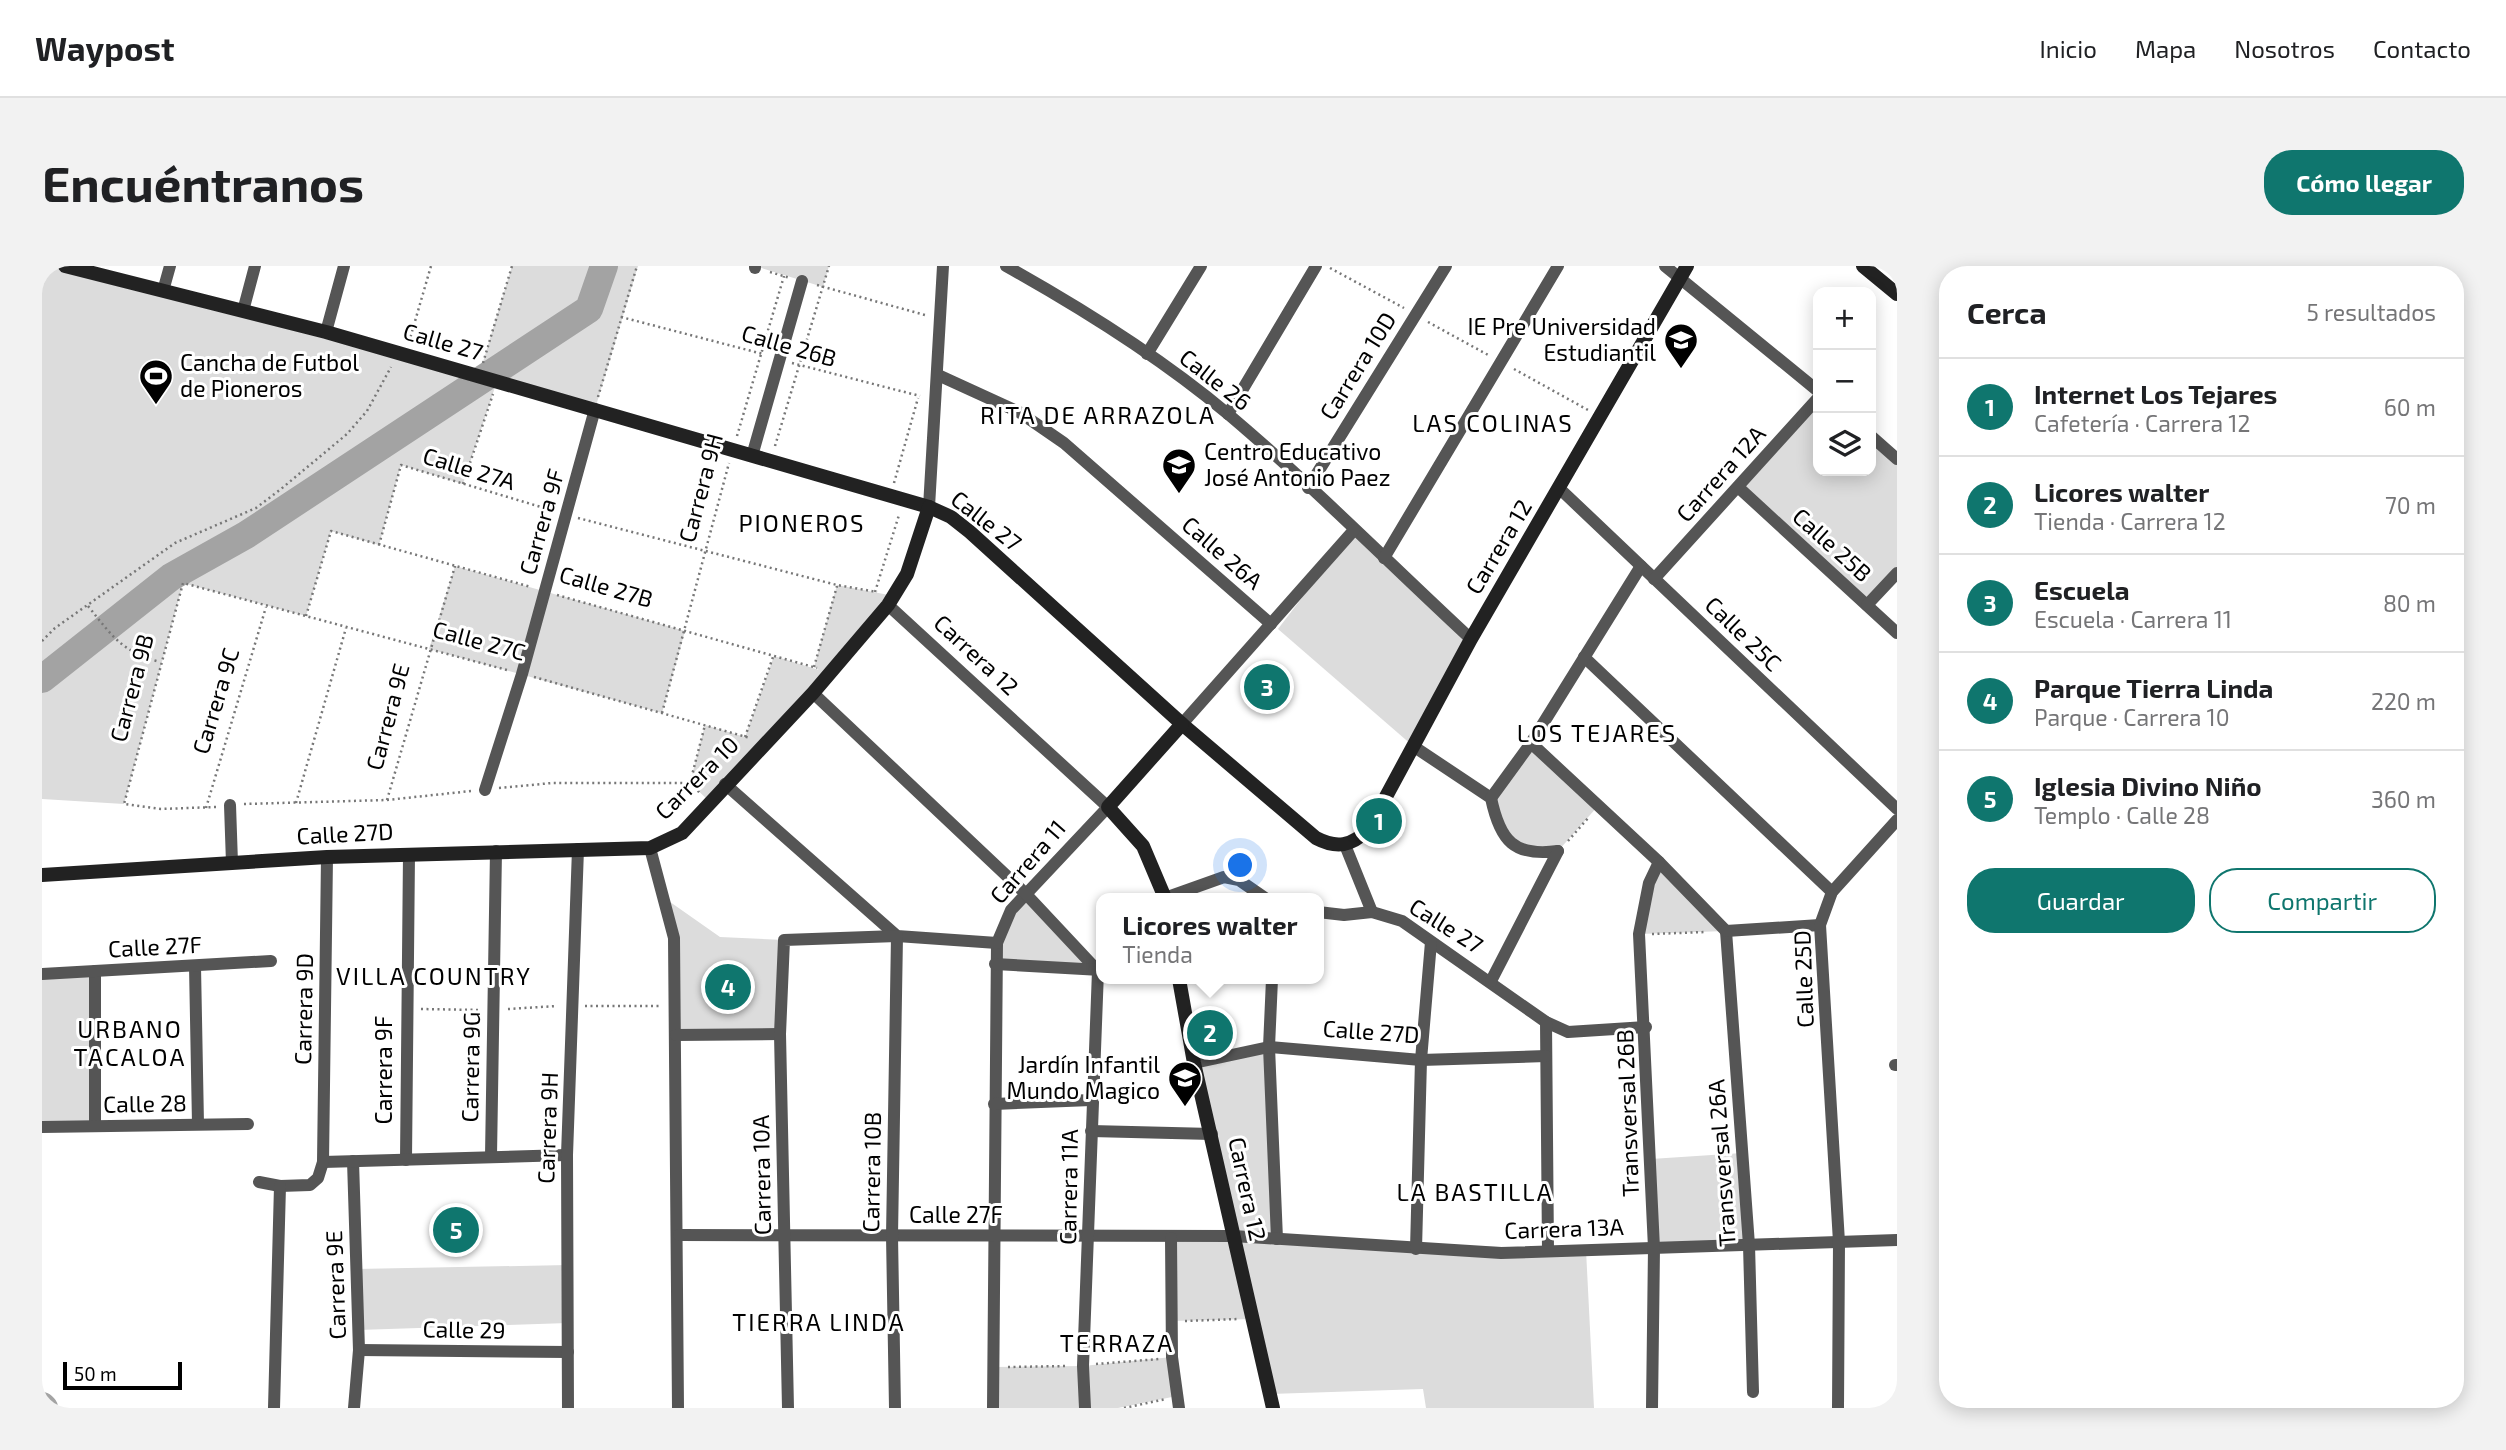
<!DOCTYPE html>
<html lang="es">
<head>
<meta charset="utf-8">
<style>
	:root { --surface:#fff; --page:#f2f2f2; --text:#202124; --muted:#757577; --line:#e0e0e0; --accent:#0f766e }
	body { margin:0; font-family:"Exo 2",sans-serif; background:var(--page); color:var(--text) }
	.controls { position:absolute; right:21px; top:21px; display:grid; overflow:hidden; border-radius:14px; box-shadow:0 4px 18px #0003 }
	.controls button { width:63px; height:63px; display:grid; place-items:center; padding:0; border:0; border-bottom:2px solid var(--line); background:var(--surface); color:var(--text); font:35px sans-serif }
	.scale { position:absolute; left:21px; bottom:18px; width:119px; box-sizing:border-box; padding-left:7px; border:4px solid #000; border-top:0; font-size:19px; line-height:24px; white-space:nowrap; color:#000; -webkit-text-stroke:5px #fff; paint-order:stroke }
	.you { position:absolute; left:1199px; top:600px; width:24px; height:24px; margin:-18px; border:5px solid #fff; border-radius:50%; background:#1a73e8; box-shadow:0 0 0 10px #1a73e833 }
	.badge { display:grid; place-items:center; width:46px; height:46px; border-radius:50%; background:var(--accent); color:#fff; font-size:23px; font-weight:700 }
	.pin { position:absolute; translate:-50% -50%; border:4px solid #fff; box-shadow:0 2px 7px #0006 }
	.popup { position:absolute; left:1054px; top:627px; width:228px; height:91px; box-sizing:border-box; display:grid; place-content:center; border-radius:14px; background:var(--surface); filter:drop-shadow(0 2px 5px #0005); font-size:23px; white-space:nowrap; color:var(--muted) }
	.popup b { font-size:26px; color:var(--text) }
	.popup::after { content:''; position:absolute; left:50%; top:100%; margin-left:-14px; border:14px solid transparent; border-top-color:var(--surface) }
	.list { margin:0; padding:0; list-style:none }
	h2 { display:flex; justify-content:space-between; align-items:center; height:91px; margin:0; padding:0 28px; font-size:30px }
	h2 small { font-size:23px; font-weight:400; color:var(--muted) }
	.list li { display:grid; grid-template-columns:46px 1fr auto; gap:21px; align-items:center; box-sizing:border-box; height:98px; padding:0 28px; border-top:2px solid var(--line) }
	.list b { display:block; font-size:26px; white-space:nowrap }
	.list p { margin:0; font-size:23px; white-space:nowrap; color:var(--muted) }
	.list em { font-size:23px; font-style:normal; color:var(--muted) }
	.actions { display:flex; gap:14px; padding:21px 28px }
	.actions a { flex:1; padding:16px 0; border:2px solid var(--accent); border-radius:28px; text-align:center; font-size:24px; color:var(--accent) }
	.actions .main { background:var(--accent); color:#fff }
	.icon { flex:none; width:38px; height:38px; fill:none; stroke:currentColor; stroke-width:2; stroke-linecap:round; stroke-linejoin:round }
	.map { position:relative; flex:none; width:1855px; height:1142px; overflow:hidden; border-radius:28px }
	header { display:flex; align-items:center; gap:42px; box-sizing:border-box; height:98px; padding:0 35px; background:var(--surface); border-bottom:2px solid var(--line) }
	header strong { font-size:33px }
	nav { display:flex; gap:38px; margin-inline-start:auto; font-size:24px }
	.intro { display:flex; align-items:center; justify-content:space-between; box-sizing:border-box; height:168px; padding:0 42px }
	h1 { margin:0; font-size:49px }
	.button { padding:18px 32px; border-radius:28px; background:var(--accent); color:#fff; font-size:24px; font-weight:700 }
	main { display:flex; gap:42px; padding:0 42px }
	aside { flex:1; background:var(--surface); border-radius:28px; box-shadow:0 4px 18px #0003 }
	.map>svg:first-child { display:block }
</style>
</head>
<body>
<header>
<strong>Waypost</strong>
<nav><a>Inicio</a><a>Mapa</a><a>Nosotros</a><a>Contacto</a></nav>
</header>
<div class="intro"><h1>Encuéntranos</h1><a class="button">Cómo llegar</a></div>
<main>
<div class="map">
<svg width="1855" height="1142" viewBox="0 0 1855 1142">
	<rect width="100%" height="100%" fill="#fff"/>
	<g fill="#dcdcdc">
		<polygon points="0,0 23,0 437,109 470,0 596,0 553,143 455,115 421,218 359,199 337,279 289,265 264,350 141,317 82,538 0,533"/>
		<polygon points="713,0 787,0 781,21"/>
		<polygon points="1776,132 1776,205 1829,205 1829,170 1855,193 1855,307 1825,339 1696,221"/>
		<polygon points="1312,264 1429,373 1371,480 1236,363"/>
		<polygon points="413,300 643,365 620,447 387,383"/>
		<polygon points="795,319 852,330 668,536 648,517 663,459 703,471 732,390 777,404 772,401"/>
		<polygon points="1489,477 1556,540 1516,585 1469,578 1449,532"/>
		<polygon points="1617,596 1684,665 1597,668"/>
		<polygon points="621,631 678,671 742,674 738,768 634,769 632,672"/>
		<polygon points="983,631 1056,705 953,698 955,677"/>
		<polygon points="53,705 53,859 0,861 0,708"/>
		<polygon points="1227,781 1235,973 1544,984 1552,1142 1384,1142 1381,1123 1228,1128 1210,1053 1129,1055 1129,972 1190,970 1152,797"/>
		<polygon points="1700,887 1707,979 1612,982 1609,893"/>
		<polygon points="526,999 526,1057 316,1064 314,1003"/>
		<polygon points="1130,1091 1135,1130 1076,1142 951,1142 949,1101 1041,1100"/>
	</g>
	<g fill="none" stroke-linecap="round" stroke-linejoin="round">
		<g stroke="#a3a3a3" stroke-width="28">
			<polyline points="0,413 129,311 204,269 547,43 562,0"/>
			<polyline points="0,1140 2,1142"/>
		</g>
		<g stroke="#777" stroke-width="2.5" stroke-dasharray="2 3.5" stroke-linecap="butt">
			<polyline points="1288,2 1362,42"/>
			<polyline points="728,6 748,12"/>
			<polyline points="775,19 883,49"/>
			<polyline points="579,51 721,88"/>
			<polyline points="1386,56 1448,90"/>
			<polyline points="367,76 389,0"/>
			<polyline points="441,97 470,0"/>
			<polyline points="750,97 878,130"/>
			<polyline points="1472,103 1546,144"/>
			<polyline points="556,131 595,0"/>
			<polyline points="695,170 742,10"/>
			<polyline points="733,180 787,0"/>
			<polyline points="852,217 876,132"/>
			<polyline points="421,218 451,128"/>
			<polyline points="536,252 795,319 835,326"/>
			<polyline points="337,279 359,199 509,244"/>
			<polyline points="833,326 857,249"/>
			<polyline points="515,329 775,402"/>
			<path d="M 46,340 C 71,371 79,385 118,396"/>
			<polyline points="264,350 289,265 489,321"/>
			<polyline points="0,375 13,362 133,277 214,242 239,223 305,168 325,145 349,101"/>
			<polyline points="772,401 795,320"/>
			<polyline points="492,411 708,472"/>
			<polyline points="620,447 687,197"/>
			<polyline points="703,471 731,391"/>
			<polyline points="648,517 663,459"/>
			<polyline points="648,517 658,527"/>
			<polyline points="457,522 510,517 648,517"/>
			<polyline points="345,534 413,300"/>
			<polyline points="254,537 304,362"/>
			<polyline points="202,538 345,534 429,525"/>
			<polyline points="174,541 119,543 82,538 141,317 465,404"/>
			<polyline points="164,542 224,341"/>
			<polyline points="1526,575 1547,551"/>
			<polyline points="1610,668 1663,666"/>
			<polyline points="543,740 620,740"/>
			<polyline points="379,743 438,744"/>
			<polyline points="466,743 515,740"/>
			<polyline points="1143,1055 1196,1053"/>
			<polyline points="1054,1098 1117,1093"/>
			<polyline points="966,1101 1026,1100"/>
			<polyline points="1082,1142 1124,1133"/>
		</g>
		<g stroke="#555" stroke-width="12">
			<path d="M 964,0 C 1041,43 1118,91 1186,148 C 1270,219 1348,298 1429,373"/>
			<polyline points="1623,0 1776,125"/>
			<polyline points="713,2 713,0"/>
			<polyline points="121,25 128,0"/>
			<polyline points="201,45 213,0"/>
			<polyline points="284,66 302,0"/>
			<polyline points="1105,88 1159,0"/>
			<polyline points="896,109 977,146 1022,177 1229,358"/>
			<polyline points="1186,148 1274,0"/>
			<polyline points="1829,170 1855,193"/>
			<polyline points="710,190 760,15"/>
			<polyline points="1696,221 1855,367"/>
			<polyline points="1266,222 1404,0"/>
			<polyline points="1518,223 1855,543"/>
			<polyline points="887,241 901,0"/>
			<polyline points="1342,292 1516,0"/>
			<polyline points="1612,313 1776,132"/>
			<polyline points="846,339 1066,541 969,644 955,677 951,1142"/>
			<polyline points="1825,339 1855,307"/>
			<polyline points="1542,391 1790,626"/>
			<polyline points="771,427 983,627 1056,705"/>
			<polyline points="1140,458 1312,264"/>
			<polyline points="1489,477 1617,596 1684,665"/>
			<path d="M 1371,480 L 1449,532 C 1458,575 1472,591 1516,585"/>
			<polyline points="683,518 855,670 955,677"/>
			<polyline points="443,524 480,408 553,143"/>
			<polyline points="1449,532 1489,477 1599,300"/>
			<polyline points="188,539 190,597"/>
			<polyline points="1303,579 1330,646"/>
			<polyline points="608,582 632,672 636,1142"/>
			<polyline points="1123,632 1182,611 1197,614 1223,632"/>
			<polyline points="1276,646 1302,649 1330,646 1360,655 1504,756 1526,766 1604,761"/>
			<polyline points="1684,665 1707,979 1711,1126"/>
			<polyline points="1684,665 1778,659"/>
			<polyline points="953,698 1059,704"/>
			<polyline points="153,700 156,858"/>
			<polyline points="53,705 53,859"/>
			<polyline points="0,708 229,695"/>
			<polyline points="1230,713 1227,781 1235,973"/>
			<polyline points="1449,715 1516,585"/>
			<polyline points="1504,756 1506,985"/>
			<polyline points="634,769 738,768"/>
			<polyline points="1152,797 1227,781 1379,794 1504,790"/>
			<polyline points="1853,799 1855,799"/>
			<polyline points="952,838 1049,834"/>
			<polyline points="0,861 206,858"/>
			<polyline points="1049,865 1170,868"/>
			<polyline points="449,890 454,585"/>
			<polyline points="364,894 367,588"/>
			<polyline points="311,895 317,1084 312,1142"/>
			<polyline points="281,896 525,889"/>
			<polyline points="217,916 238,920 268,919 276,912 281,896 285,591"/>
			<polyline points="637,969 1191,970 1459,987 1855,974"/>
			<polyline points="1129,972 1130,1091 1137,1142"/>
			<polyline points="1374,983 1379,794 1389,676"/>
			<polyline points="317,1084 526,1086"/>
			<polyline points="232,1142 238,920"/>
			<polyline points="526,1142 525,889 536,583"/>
			<polyline points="746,1142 738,768 742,674 855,670 850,970 853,1142"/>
			<polyline points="1043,1142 1041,1100 1056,705"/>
			<polyline points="1610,1142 1612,982 1597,668 1607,617 1617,596"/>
			<polyline points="1796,1142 1797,976 1778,659 1790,626 1855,554"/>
		</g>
		<g stroke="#222" stroke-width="14">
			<path d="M 23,0 L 284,66 L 887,241 L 909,251 L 928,266 L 1140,458 L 1274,572 C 1295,583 1309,580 1326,564 L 1429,373 L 1645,0"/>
			<polyline points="1821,0 1855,28"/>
			<polyline points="0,609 285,591 608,582 640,567 771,427 846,339 865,308 887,241"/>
			<polyline points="1123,632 1101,580 1066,541 1140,458"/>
			<polyline points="1137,713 1152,797 1231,1142"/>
		</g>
	</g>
	<defs>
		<g id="university-pin" transform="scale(1.75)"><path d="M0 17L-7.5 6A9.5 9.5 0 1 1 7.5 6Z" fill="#000" stroke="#fff"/><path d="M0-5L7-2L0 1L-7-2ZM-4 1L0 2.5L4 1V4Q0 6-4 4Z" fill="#fff"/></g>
		<g id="stadium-pin" transform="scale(1.75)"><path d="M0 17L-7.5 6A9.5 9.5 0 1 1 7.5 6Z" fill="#000" stroke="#fff"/><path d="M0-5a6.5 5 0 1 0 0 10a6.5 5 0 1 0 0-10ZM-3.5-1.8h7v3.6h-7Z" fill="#fff"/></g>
		<g id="school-pin" transform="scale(1.75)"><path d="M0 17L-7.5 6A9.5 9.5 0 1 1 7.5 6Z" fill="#000" stroke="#fff"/><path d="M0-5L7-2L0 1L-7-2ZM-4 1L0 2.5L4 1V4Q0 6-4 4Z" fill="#fff"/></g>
	</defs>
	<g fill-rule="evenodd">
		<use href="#university-pin" x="1639" y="74"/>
		<use href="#stadium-pin" x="114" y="110"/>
		<use href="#school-pin" x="1137" y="199"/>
		<use href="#school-pin" x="1143" y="812"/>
	</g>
	<g text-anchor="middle" stroke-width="6" stroke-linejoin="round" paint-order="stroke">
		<g font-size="23" fill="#000" stroke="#fff" text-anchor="end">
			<text x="1614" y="69">IE Pre Universidad<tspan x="1614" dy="26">Estudiantil</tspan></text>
			<text x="138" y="105" text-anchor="start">Cancha de Futbol<tspan x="138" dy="26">de Pioneros</tspan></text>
			<text x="1162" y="194" text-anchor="start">Centro Educativo<tspan x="1162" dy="26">José Antonio Paez</tspan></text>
			<text x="1118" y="807">Jardín Infantil<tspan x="1118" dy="26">Mundo Magico</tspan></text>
		</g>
		<g font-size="23" fill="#000" stroke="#fff">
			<text transform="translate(401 76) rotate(16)" y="8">Calle 27</text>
			<text transform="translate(747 80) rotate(16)" y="8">Calle 26B</text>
			<text transform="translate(1316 100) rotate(-58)" y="8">Carrera 10D</text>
			<text transform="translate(1173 114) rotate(38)" y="8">Calle 26</text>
			<text transform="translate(427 203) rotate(17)" y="8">Calle 27A</text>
			<text transform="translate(1679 208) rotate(-48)" y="8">Carrera 12A</text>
			<text transform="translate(659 222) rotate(-75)" y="8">Carrera 9H</text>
			<text transform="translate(944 255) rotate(38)" y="8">Calle 27</text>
			<text transform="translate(500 256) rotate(-74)" y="8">Carrera 9F</text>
			<text transform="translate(1790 279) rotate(42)" y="8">Calle 25B</text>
			<text transform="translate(1457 281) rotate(-59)" y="8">Carrera 12</text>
			<text transform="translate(1180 287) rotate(41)" y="8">Calle 26A</text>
			<text transform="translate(564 321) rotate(16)" y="8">Calle 27B</text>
			<text transform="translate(1701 368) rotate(44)" y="8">Calle 25C</text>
			<text transform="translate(437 375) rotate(15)" y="8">Calle 27C</text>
			<text transform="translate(934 389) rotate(43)" y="8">Carrera 12</text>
			<text transform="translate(90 422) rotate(-75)" y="8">Carrera 9B</text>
			<text transform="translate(174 435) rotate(-73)" y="8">Carrera 9C</text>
			<text transform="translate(346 451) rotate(-75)" y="8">Carrera 9E</text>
			<text transform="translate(655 512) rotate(-45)" y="8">Carrera 10</text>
			<text transform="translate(303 568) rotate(-3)" y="8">Calle 27D</text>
			<text transform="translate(986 596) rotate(-49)" y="8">Carrera 11</text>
			<text transform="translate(1404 660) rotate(32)" y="8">Calle 27</text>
			<text transform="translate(113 681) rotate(-3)" y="8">Calle 27F</text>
			<text transform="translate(1762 713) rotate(-92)" y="8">Calle 25D</text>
			<text transform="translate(262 743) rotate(-89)" y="8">Carrera 9D</text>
			<text transform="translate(1329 766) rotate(4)" y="8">Calle 27D</text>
			<text transform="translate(429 801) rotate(-89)" y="8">Carrera 9G</text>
			<text transform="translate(342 804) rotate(-90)" y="8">Carrera 9F</text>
			<text transform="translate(103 838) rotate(-1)" y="8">Calle 28</text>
			<text transform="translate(1586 847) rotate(-92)" y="8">Transversal 26B</text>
			<text transform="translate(506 862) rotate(-88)" y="8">Carrera 9H</text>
			<text transform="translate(1680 897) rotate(-94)" y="8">Transversal 26A</text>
			<text transform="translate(830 906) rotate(-89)" y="8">Carrera 10B</text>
			<text transform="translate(720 909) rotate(-91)" y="8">Carrera 10A</text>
			<text transform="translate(1027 921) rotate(-89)" y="8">Carrera 11A</text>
			<text transform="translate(1205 923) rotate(78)" y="8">Carrera 12</text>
			<text x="914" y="957">Calle 27F</text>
			<text transform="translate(1522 963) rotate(-2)" y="8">Carrera 13A</text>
			<text transform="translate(294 1019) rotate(-92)" y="8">Carrera 9E</text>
			<text transform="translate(422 1064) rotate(1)" y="8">Calle 29</text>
		</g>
		<g font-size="24" letter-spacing="2" fill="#000" stroke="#fff">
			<text x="1056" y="158">RITA DE ARRAZOLA</text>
			<text x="1451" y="166">LAS COLINAS</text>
			<text x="760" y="266">PIONEROS</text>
			<text x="1555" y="476">LOS TEJARES</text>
			<text x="392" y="719">VILLA COUNTRY</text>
			<text x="88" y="772">URBANO<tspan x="88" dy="28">TACALOA</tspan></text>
			<text x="1433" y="935">LA BASTILLA</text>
			<text x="777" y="1065">TIERRA LINDA</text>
			<text x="1075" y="1086">TERRAZA</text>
		</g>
	</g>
</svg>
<div class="controls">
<button>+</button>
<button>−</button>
<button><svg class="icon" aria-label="layers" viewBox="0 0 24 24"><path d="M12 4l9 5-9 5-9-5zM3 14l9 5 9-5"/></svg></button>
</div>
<div class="scale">50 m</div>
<div class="you"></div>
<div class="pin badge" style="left:1337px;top:555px">1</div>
<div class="pin badge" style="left:1168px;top:767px">2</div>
<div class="popup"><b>Licores walter</b>Tienda</div>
<div class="pin badge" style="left:1225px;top:421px">3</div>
<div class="pin badge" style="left:686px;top:721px">4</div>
<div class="pin badge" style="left:414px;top:964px">5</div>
</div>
<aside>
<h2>Cerca<small>5 resultados</small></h2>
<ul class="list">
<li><span class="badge">1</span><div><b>Internet Los Tejares</b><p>Cafetería · Carrera 12</p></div><em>60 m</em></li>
<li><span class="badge">2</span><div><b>Licores walter</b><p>Tienda · Carrera 12</p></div><em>70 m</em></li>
<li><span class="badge">3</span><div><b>Escuela</b><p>Escuela · Carrera 11</p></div><em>80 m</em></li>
<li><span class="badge">4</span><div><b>Parque Tierra Linda</b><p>Parque · Carrera 10</p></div><em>220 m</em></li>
<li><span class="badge">5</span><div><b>Iglesia Divino Niño</b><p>Templo · Calle 28</p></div><em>360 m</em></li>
</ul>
<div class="actions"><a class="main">Guardar</a><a>Compartir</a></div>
</aside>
</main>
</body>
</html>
